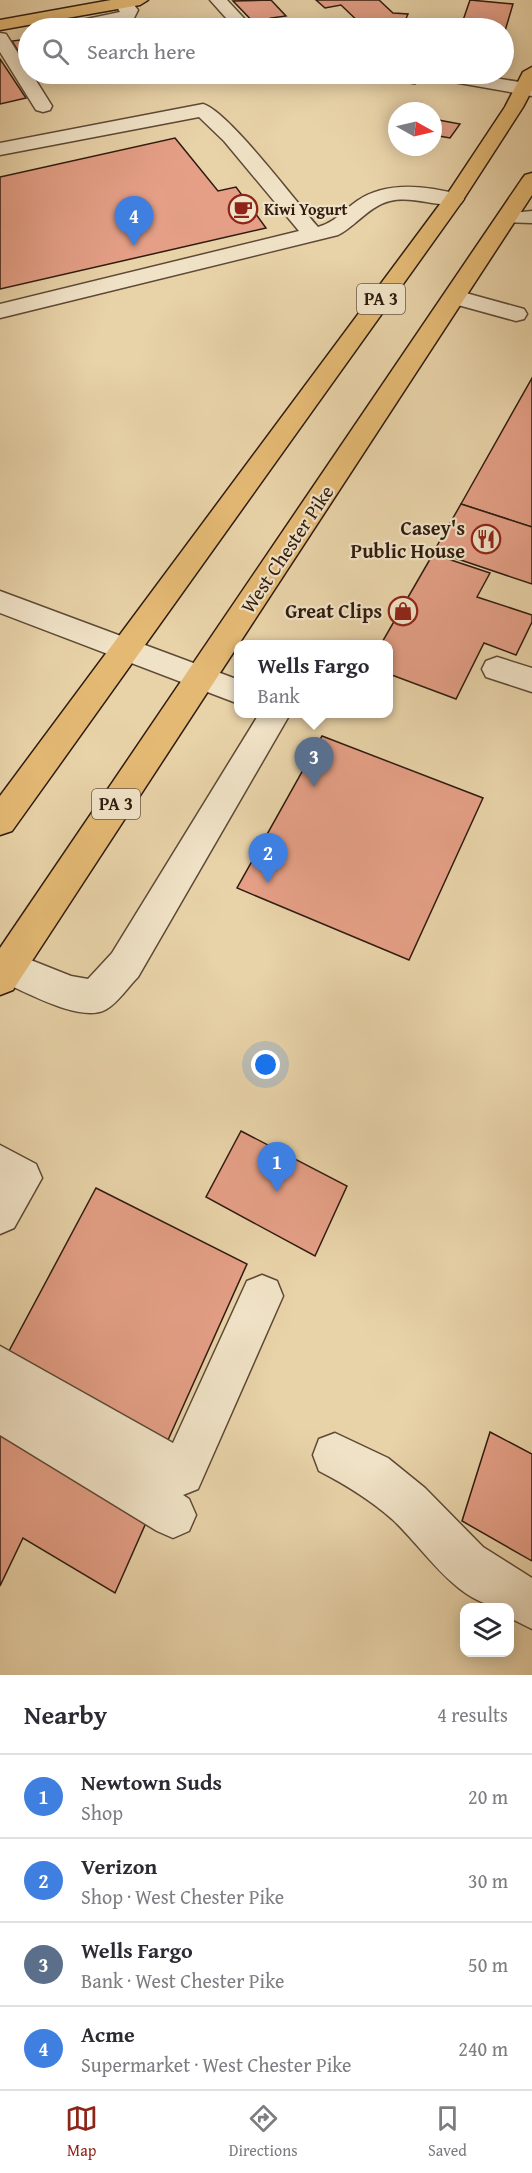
<!DOCTYPE html>
<html lang="en">
<head>
<meta charset="utf-8">
<style>
	:root { --surface:#fff; --page:#f7f7f7; --text:#2b2b33; --muted:#7c7c81; --line:#e1e1e2; --accent:#8f2418 }
	body { margin:0; font-family:"Gentium Book Plus",serif; background:var(--page); color:var(--text) }
	.controls { position:absolute; right:18px; bottom:18px; display:grid; overflow:hidden; border-radius:12px; box-shadow:0 3px 15px #0003 }
	.controls button { width:54px; height:54px; display:grid; place-items:center; padding:0; border:0; border-bottom:2px solid var(--line); background:var(--surface); color:var(--text); font:30px sans-serif }
	.compass { position:absolute; left:388px; top:102px; width:54px; height:54px; border-radius:50%; background:var(--surface); box-shadow:0 3px 15px #0003; rotate:98deg }
	.you { position:absolute; left:266px; top:1065px; width:21px; height:21px; margin:-15px; border:4px solid #fff; border-radius:50%; background:#1a73e8; box-shadow:0 0 0 9px #1a73e833 }
	.badge { display:grid; place-items:center; width:39px; height:39px; border-radius:50%; background:var(--accent); color:#fff; font-size:20px; font-weight:700 }
	.pin { position:absolute; translate:-50% -50px; filter:drop-shadow(0 2px 3px #0008) }
	.pin::after { content:''; position:absolute; top:32px; width:21px; height:18px; background:inherit; clip-path:polygon(0 0,100% 0,50% 100%) }
	.popup { position:absolute; left:234px; top:640px; width:159px; height:78px; box-sizing:border-box; display:grid; place-content:center; border-radius:12px; background:var(--surface); filter:drop-shadow(0 2px 4px #0005); font-size:20px; white-space:nowrap; color:var(--muted) }
	.popup b { font-size:22px; color:var(--text) }
	.popup::after { content:''; position:absolute; left:50%; top:100%; margin-left:-12px; border:12px solid transparent; border-top-color:var(--surface) }
	.list { margin:0; padding:0; list-style:none }
	h2 { display:flex; justify-content:space-between; align-items:center; height:78px; margin:0; padding:0 24px; font-size:26px }
	h2 small { font-size:20px; font-weight:400; color:var(--muted) }
	.list li { display:grid; grid-template-columns:39px 1fr auto; gap:18px; align-items:center; box-sizing:border-box; height:84px; padding:0 24px; border-top:2px solid var(--line) }
	.list b { display:block; font-size:22px; white-space:nowrap }
	.list p { margin:0; font-size:20px; white-space:nowrap; color:var(--muted) }
	.list em { font-size:20px; font-style:normal; color:var(--muted) }
	.icon { flex:none; width:33px; height:33px; fill:none; stroke:currentColor; stroke-width:2; stroke-linecap:round; stroke-linejoin:round }
	.map { position:relative; flex:none; width:532px; height:1675px; overflow:hidden }
	.search { position:absolute; background:var(--surface); box-shadow:0 3px 15px #0003; left:18px; right:18px; top:18px; height:66px; display:flex; align-items:center; gap:15px; box-sizing:border-box; padding:0 21px; border-radius:33px; color:var(--muted); font-size:22px }
	.sheet { height:414px; background:var(--surface) }
	nav { display:flex; justify-content:space-around; align-items:center; box-sizing:border-box; height:84px; border-top:2px solid var(--line); background:var(--surface); font-size:16px; color:var(--muted) }
	nav a { display:grid; justify-items:center; gap:3px }
	nav .on { color:var(--accent) }
	.map>svg:first-child { display:block }
</style>
</head>
<body>
<div class="map">
<svg width="532" height="1675" viewBox="0 0 532 1675">
	<rect width="100%" height="100%" fill="#e8d2a8"/>
	<filter id="stains"><feTurbulence type="fractalNoise" baseFrequency=".00333" numOctaves="4"/><feColorMatrix values="0 0 0 0 .2 0 0 0 0 .09 0 0 0 0 .02 0 0 0 .5 -.17"/></filter>
	<radialGradient id="worn" r=".72"><stop offset=".6" stop-color="#630" stop-opacity="0"/><stop offset="1" stop-color="#630" stop-opacity=".3"/></radialGradient>
	<g fill="#e49f86" stroke="#2f1b0f" stroke-width="1.5">
		<polygon points="271,0 286,16 271,18 278,26 265,28 259,28 233,1"/>
		<polygon points="316,0 379,0 393,13 408,14 402,28 365,28 341,5 325,8"/>
		<polygon points="470,0 513,4 505,31 461,26"/>
		<polygon points="140,22 146,28 125,28 122,25"/>
		<polygon points="28,39 28,60 24,61 12,41"/>
		<polygon points="0,59 26,98 0,104"/>
		<polygon points="339,74 419,74 415,84"/>
		<polygon points="433,119 460,124 450,138 433,135"/>
		<polygon points="175,138 218,191 236,187 266,228 0,289 0,177"/>
		<polygon points="532,378 532,527 461,504"/>
		<polygon points="461,504 532,527 532,584 434,551"/>
		<polygon points="433,554 490,573 477,597 532,615 532,622 516,655 484,643 456,699 389,674 389,644 381,644"/>
		<polygon points="322,736 483,798 409,960 237,888"/>
		<polygon points="241,1131 347,1186 315,1256 206,1197"/>
		<polygon points="96,1188 247,1264 168,1440 9,1351"/>
		<polygon points="0,1430 149,1516 115,1593 23,1538 0,1586"/>
		<polygon points="490,1432 532,1454 532,1561 462,1521"/>
	</g>
	<g fill="none" stroke-linecap="round" stroke-linejoin="round">
		<g stroke="#5d4935" stroke-width="3">
			<g id="minor">
				<polygon points="113,0 130,0 138,10 133,20 91,28 82,28 79,24 82,20 120,12"/>
				<polygon points="210,0 227,0 253,28 235,28"/>
				<polygon points="0,33 6,34 28,69 28,74 32,74 52,106 50,110 43,112 36,110 0,52"/>
				<polygon points="433,74 470,74 532,84 532,96 442,80"/>
				<path d="M 203,104 C 228,111 297,203 318,227 C 334,223 344,210 357,201 C 387,180 428,186 461,195 L 464,199 L 461,203 C 439,209 414,195 390,201 C 369,206 356,226 338,235 L 0,318 L 0,304 L 299,231 L 224,141 L 199,117 L 0,155 L 0,143 Z"/>
				<polygon points="532,211 532,223 501,222 497,218 501,214"/>
				<polygon points="455,290 524,309 527,314 524,319 516,321 447,302 444,297 447,292"/>
				<polygon points="0,591 239,680 239,704 0,613"/>
				<polygon points="497,657 532,668 532,692 486,677 482,669 486,661"/>
				<path d="M 259,714 L 290,714 L 138,977 C 128,987 117,1004 105,1010 C 79,1023 25,991 0,981 L 0,954 L 8,951 L 71,976 L 88,979 L 112,953 Z"/>
				<polygon points="0,1145 36,1164 42,1178 14,1228 0,1234"/>
				<polygon points="262,1275 277,1281 283,1296 198,1489 183,1495 189,1499 196,1515 189,1531 173,1538 157,1531 0,1435 0,1346 173,1443 247,1281"/>
				<path d="M 335,1433 L 388,1458 L 425,1488 L 483,1547 L 532,1578 L 532,1629 L 510,1618 L 510,1608 C 458,1608 426,1550 392,1519 C 369,1499 346,1485 319,1471 L 313,1455 L 319,1439 Z"/>
			</g>
		</g>
		<g stroke="#2f1b0f" stroke-width="3">
			<polygon id="major" points="111,0 148,0 140,5 0,30 0,20"/>
		</g>
		<g stroke="#2f1b0f" stroke-width="3">
			<g id="highway">
				<polygon points="532,67 532,90 523,107 461,203 12,831 0,835 0,796 446,196 505,107 523,72"/>
				<polygon points="532,173 532,195 13,990 0,995 0,948 522,179 525,175"/>
			</g>
		</g>
		<use href="#minor" fill="#f0e2c6" fill-rule="evenodd"/>
		<use href="#major" fill="#e4b974" fill-rule="evenodd"/>
		<use href="#highway" fill="#e4b974" fill-rule="evenodd"/>
	</g>
	<defs>
		<g id="cafe-ring" transform="scale(1.5)"><circle r="9.5" fill="#f0e2c6" stroke="#8f2418" stroke-width="1.5"/><path d="M-5.5-4.5H6V0H3Q3 3.5 0 3.5H-2.5Q-5.5 3.5-5.5 0ZM3-3.2v2h1.7v-2ZM-6 4.5H4V6H-6Z" fill="#8f2418"/></g>
		<g id="restaurant-ring" transform="scale(1.5)"><circle r="9.5" fill="#f0e2c6" stroke="#8f2418" stroke-width="1.5"/><path d="M-5-6h1v4h1v-4h1v4h1v-4h1v5L-1.5 .5V6h-2V.5L-5-1ZM5-6V6H3V1.5H1.5Q1.5-4 5-6Z" fill="#8f2418"/></g>
		<g id="shop-ring" transform="scale(1.5)"><circle r="9.5" fill="#f0e2c6" stroke="#8f2418" stroke-width="1.5"/><path d="M-5-2.5h2.3a2.7 3.5 0 0 1 5.4 0H5L5.5 6h-11ZM-1.5-2.5h3a1.5 2.3 0 0 0-3 0Z" fill="#8f2418"/></g>
	</defs>
	<g fill-rule="evenodd">
		<use href="#cafe-ring" x="243" y="209"/>
		<use href="#restaurant-ring" x="486" y="539"/>
		<use href="#shop-ring" x="403" y="611"/>
	</g>
	<g text-anchor="middle" stroke-width="4.5" stroke-linejoin="round" paint-order="stroke">
		<g font-size="16" font-weight="bold" fill="#2f1b0f" stroke="#f0e2c6" text-anchor="start">
			<text x="264" y="215">Kiwi Yogurt</text>
		</g>
		<g fill="#f0e2c6" stroke="#695746" stroke-width="1.5">
			<rect x="357" y="284" width="48" height="30" rx="4.5"/>
			<rect x="92" y="789" width="48" height="30" rx="4.5"/>
		</g>
		<g font-size="18" font-weight="bold" fill="#2f1b0f">
			<text x="381" y="305">PA 3</text>
			<text x="116" y="810">PA 3</text>
		</g>
		<g font-size="20" font-weight="bold" fill="#2f1b0f" stroke="#f0e2c6" text-anchor="end">
			<text x="465" y="535">Casey's<tspan x="465" dy="23">Public House</tspan></text>
			<text x="382" y="618">Great Clips</text>
		</g>
		<g font-size="20" fill="#2f1b0f" stroke="#f0e2c6">
			<text transform="translate(287 549) rotate(-56)" y="7">West Chester Pike</text>
		</g>
	</g>
	<rect width="100%" height="100%" filter="url(#stains)"/>
	<rect width="100%" height="100%" fill="url(#worn)"/>
</svg>
<div class="controls">
<button><svg class="icon" aria-label="layers" viewBox="0 0 24 24"><path d="M12 4l9 5-9 5-9-5zM3 14l9 5 9-5"/></svg></button>
</div>
<svg class="compass" viewBox="-18 -18 36 36"><path d="M0-13l5 13h-10z" fill="#e53935"/><path d="M0 13l5-13h-10z" fill="#7c7c81"/></svg>
<div class="you"></div>
<div class="pin badge" style="left:277px;top:1192px;background:#3f7fe0">1</div>
<div class="pin badge" style="left:268px;top:883px;background:#3f7fe0">2</div>
<div class="pin badge" style="left:314px;top:787px;background:#5c6f8a">3</div>
<div class="popup"><b>Wells Fargo</b>Bank</div>
<div class="pin badge" style="left:134px;top:246px;background:#3f7fe0">4</div>
<div class="search"><svg class="icon" aria-label="search" viewBox="0 0 24 24"><circle cx="10" cy="10" r="6"/><path d="M15 15l6 6"/></svg>Search here</div>
</div>
<section class="sheet">
<h2>Nearby<small>4 results</small></h2>
<ul class="list">
<li><span class="badge" style="background:#3f7fe0">1</span><div><b>Newtown Suds</b><p>Shop</p></div><em>20 m</em></li>
<li><span class="badge" style="background:#3f7fe0">2</span><div><b>Verizon</b><p>Shop · West Chester Pike</p></div><em>30 m</em></li>
<li><span class="badge" style="background:#5c6f8a">3</span><div><b>Wells Fargo</b><p>Bank · West Chester Pike</p></div><em>50 m</em></li>
<li><span class="badge" style="background:#3f7fe0">4</span><div><b>Acme</b><p>Supermarket · West Chester Pike</p></div><em>240 m</em></li>
</ul>
</section>
<nav>
<a class="on"><svg class="icon" aria-label="map" viewBox="0 0 24 24"><path d="M3 6l6-2 6 2 6-2v14l-6 2-6-2-6 2zM9 4v14M15 6v14"/></svg>Map</a>
<a><svg class="icon" aria-label="directions" viewBox="0 0 24 24"><path d="M12 3l9 9-9 9-9-9zM9 14v-3h6M13 9l2 2-2 2"/></svg>Directions</a>
<a><svg class="icon" aria-label="saved" viewBox="0 0 24 24"><path d="M7 4h10v16l-5-4-5 4z"/></svg>Saved</a>
</nav>
</body>
</html>
